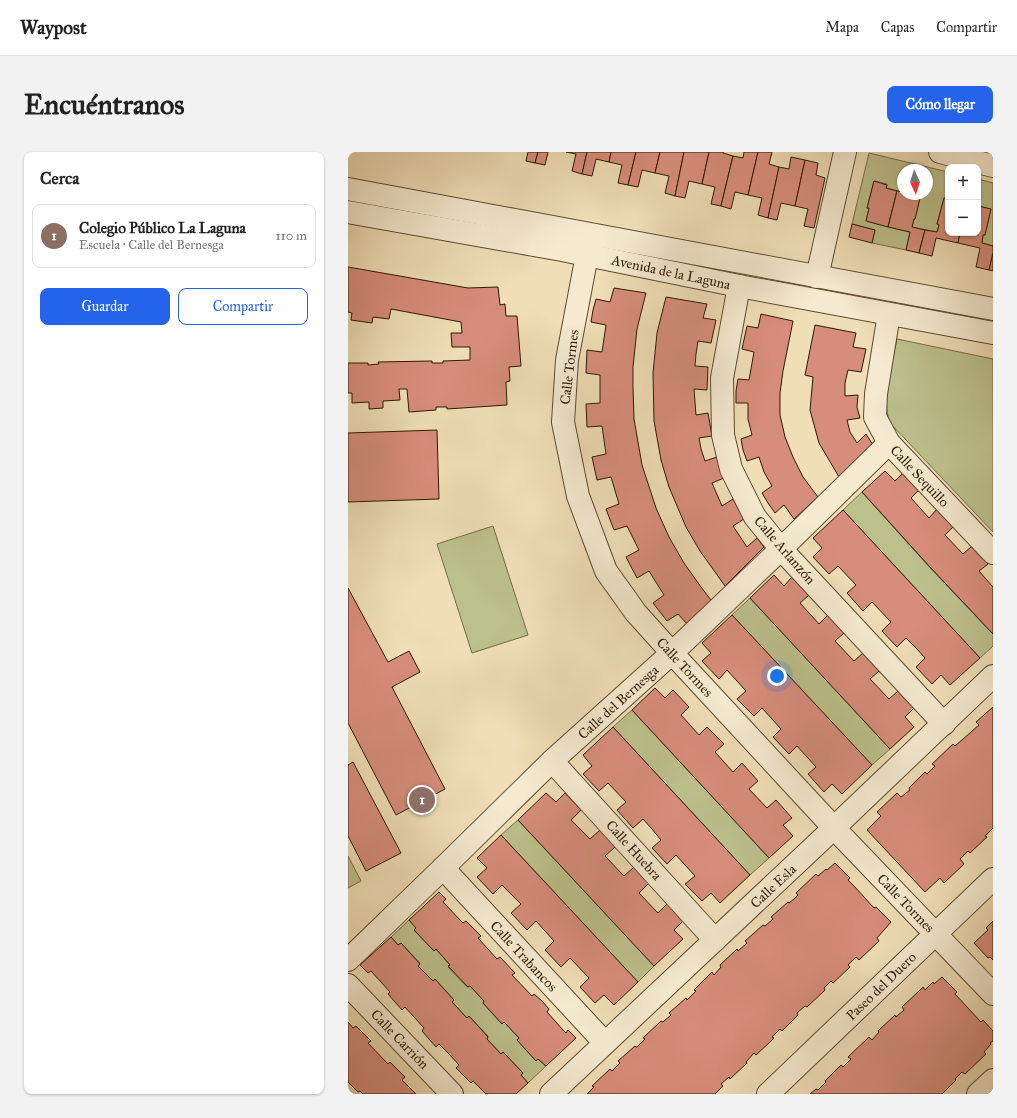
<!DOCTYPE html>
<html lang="es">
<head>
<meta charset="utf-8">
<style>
	:root { --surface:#fff; --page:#f2f2f2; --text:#222; --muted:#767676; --line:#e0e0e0; --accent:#2563eb }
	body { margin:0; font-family:"IM FELL Great Primer",serif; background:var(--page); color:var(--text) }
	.controls { position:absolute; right:12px; top:12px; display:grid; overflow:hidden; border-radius:8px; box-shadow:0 1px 3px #0004 }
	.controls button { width:36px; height:36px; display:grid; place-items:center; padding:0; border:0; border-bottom:1px solid var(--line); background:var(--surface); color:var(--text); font:20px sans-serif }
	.compass { position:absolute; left:549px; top:12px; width:36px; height:36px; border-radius:50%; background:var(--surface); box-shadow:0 1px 3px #0004; rotate:176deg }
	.you { position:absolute; left:429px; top:524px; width:14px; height:14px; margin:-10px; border:3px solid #fff; border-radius:50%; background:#1a73e8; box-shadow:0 0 0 6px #1a73e833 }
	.badge { display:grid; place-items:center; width:26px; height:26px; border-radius:50%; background:var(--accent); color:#fff; font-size:13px; font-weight:700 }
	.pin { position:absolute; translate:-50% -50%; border:2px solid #fff; box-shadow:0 1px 4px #0006 }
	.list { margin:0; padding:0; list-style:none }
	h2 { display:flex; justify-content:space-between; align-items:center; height:52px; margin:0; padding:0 16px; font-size:17px }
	h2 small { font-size:13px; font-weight:400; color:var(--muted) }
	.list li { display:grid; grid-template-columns:26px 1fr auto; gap:12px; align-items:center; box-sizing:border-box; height:64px; margin:0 8px 8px; padding:0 8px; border:1px solid var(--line); border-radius:8px }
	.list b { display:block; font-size:15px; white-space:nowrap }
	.list p { margin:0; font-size:13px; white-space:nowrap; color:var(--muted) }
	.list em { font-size:13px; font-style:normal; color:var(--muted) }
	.actions { display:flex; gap:8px; padding:12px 16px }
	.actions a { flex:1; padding:9px 0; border:1px solid var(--accent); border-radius:8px; text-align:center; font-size:14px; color:var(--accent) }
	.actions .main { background:var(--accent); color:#fff }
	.map { position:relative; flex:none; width:645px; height:942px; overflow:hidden; border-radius:8px }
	header { display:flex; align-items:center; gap:24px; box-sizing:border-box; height:56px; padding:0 20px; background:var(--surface); border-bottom:1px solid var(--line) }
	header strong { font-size:19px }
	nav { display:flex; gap:22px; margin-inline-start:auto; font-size:14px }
	.intro { display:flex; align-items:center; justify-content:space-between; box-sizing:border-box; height:96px; padding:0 24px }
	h1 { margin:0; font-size:28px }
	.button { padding:10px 18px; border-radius:8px; background:var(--accent); color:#fff; font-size:14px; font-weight:700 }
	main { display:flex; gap:24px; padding:0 24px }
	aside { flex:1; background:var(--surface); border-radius:8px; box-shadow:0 1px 3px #0004 }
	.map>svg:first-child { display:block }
</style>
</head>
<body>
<header>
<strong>Waypost</strong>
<nav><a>Mapa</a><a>Capas</a><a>Compartir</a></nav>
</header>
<div class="intro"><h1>Encuéntranos</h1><a class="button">Cómo llegar</a></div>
<main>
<aside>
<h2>Cerca<small></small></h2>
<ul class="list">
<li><span class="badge" style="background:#8d6e63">1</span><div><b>Colegio Público La Laguna</b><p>Escuela · Calle del Bernesga</p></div><em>110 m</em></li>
</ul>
<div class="actions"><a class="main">Guardar</a><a>Compartir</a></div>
</aside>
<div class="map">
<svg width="645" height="942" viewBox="0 0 645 942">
	<rect width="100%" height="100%" fill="#efdeb7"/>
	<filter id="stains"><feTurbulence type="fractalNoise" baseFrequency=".005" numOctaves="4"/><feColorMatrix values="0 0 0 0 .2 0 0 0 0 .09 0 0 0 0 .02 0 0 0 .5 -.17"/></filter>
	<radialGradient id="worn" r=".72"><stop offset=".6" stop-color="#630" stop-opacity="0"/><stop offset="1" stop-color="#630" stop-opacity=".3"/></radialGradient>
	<g fill="#bcc08c" stroke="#746d46">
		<polygon points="521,1 600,20 600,47 596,46 589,72 591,73 589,80 564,75 566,67 567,67 573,42 579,42 579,18 555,18 555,40 538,36 539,32 526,29 519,56 521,56 518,69 562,80 558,98 524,91 527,78 504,72"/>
		<polygon points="630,27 645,31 645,94 634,91 635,83 637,83 643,57 631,54 630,55"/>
		<path d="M 549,187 L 645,207 L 645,380 L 542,271 C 533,247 544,212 549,187 Z"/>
		<polygon points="514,340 582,416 645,482 645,494 632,506 495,358"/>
		<polygon points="145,374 180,483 124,501 89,392"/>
		<polygon points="402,446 542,597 524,613 384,463"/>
		<polygon points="284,558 421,706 402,723 265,575"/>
		<polygon points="170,668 306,814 290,830 153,683"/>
		<polygon points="0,704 13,729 0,736"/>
		<polygon points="61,768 68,776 66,778 86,799 88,797 102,813 100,815 119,835 122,834 136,849 135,851 154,872 156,870 171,886 169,888 188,909 190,907 198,914 180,931 173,923 175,921 156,901 153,902 139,887 140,884 121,864 119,866 104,850 106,848 87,828 85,829 70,814 72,811 53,791 50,793 43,785"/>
	</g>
	<g fill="#d78d7c" stroke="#2c1a01">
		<polygon points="180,0 190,0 187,11 178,9"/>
		<polygon points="190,0 200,0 197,13 187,11"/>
		<polygon points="218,0 239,0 234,22 224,19 228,2"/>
		<polygon points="239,0 263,0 261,10 248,7 244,24 234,22"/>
		<polygon points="263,0 288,0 280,33 270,31 274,13 261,10"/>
		<polygon points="288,0 312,0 307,21 294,18 290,35 280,33"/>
		<polygon points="312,0 336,0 327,44 317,41 321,24 307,21"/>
		<polygon points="336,0 361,0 354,32 341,29 337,46 327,44"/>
		<polygon points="361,0 375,0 375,1 385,4 373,54 363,52 367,35 354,32"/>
		<polygon points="396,0 410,0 400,43 387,40 383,57 373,54 385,4 395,6"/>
		<polygon points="410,0 424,0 421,12 431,15 420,66 410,63 414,46 400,43"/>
		<polygon points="443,5 457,8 447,54 433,51 429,68 420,66 431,15 441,17"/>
		<polygon points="457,8 470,11 468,23 477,26 466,76 456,74 460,57 447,54"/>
		<polygon points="526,29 539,33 538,36 549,39 540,75 518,69 521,56 519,56"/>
		<polygon points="549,39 555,40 555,42 573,42 567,67 566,67 564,75 577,78 571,101 558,98 562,80 540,75"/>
		<polygon points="596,46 600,47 600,81 612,81 610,91 588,86 584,104 571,101 577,78 589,80 591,73 589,72"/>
		<polygon points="630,54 643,57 637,83 635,83 634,91 645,94 645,101 641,118 628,115 632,96 610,91 612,81 630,81"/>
		<polygon points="504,72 527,78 524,91 501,85"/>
		<polygon points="645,101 645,119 641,118"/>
		<polygon points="0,115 120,136 150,135 152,153 157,152 158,164 169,164 173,214 161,215 162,229 158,230 159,253 99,257 99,255 88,255 88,258 61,260 59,237 51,237 52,248 35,249 35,256 21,257 21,250 4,251 4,241 0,241 0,211 20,211 20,213 31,212 30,210 84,209 84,211 95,211 95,209 122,208 122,195 104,195 103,181 114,181 113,170 43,157 41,167 25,165 24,171 3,168 4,161 0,160"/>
		<polygon points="266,136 298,141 289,177 285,215 285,235 286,267 294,313 308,356 321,385 336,411 353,435 363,448 339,472 330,462 319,469 305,451 316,443 301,419 289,426 278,405 291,398 279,374 266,378 258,357 271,352 263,325 249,328 244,305 258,302 254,274 239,275 238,252 252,251 252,223 238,221 239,198 254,200 258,173 243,170 245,158 248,147 262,150"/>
		<polygon points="318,145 359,152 355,166 368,168 363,191 350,189 348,202 347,214 360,215 359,238 346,237 348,263 360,261 364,284 351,286 353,297 357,309 369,305 376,326 364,331 374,354 385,347 396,367 385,374 399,395 409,386 416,395 377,434 352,399 338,375 321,335 313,308 306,269 305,221 309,181"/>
		<polygon points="413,162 445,169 435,219 432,241 432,263 437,285 445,305 455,325 470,345 446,367 436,353 427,361 420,351 414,341 424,334 416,320 411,305 399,309 395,298 393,287 404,283 400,267 400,251 388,251 388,239 390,227 401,228 406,200 394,197 399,174 410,176"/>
		<polygon points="467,173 508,181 505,195 518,197 513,220 500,218 497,231 497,244 510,243 509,255 512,266 499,268 502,280 509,291 518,282 525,293 491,325 471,291 462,258 465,225 457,223"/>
		<polygon points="89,278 91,347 0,350 0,281"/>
		<polygon points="537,319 547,329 555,321 571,338 563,346 581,366 589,357 605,375 597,383 615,402 624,394 640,412 631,419 645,435 645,482 582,415 514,340"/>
		<polygon points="495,358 632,506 602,533 593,523 584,532 568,515 577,506 568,496 558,486 549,495 534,479 543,470 524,450 515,459 499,441 508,433 490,414 481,422 465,405 474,396 465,386"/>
		<polygon points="426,423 436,434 444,425 461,443 452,451 471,472 480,463 496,481 487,489 506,509 515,501 531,519 522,527 541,547 550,539 566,556 557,565 566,575 542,597 402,446"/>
		<polygon points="0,436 40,510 61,499 72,520 44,535 97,637 48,663 0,571"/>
		<polygon points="384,463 524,613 494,642 484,632 476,640 460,622 468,615 449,594 441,602 425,585 433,577 414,556 406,564 389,547 398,539 379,518 371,527 354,509 363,501 354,491"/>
		<polygon points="307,536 317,546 325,538 341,555 333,563 351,583 359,575 376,592 367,600 385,620 394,611 410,629 401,637 419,656 428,648 444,666 435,673 445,684 421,706 284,558"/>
		<polygon points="645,555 645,676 637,684 639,685 622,701 620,699 612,707 616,712 596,731 592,726 577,740 519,678 533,664 529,660 549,641 553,645 562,638 561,636 577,620 579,622 587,614 584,612 605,592 607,594 631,573 628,570"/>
		<polygon points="265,575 402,723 372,751 363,741 354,749 337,732 347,724 328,703 319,712 304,696 313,688 304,677 295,667 285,676 269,658 278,650 260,631 251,639 235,622 244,614 235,603"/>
		<polygon points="5,610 53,701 18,719 0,684 0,613"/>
		<polygon points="198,641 208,650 217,641 233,658 223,668 242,687 252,678 267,695 257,704 276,724 286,715 301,731 291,741 310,761 320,751 336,768 326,778 335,787 306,814 170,668"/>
		<polygon points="153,683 290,830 266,853 256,843 247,851 232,835 241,826 222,806 213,815 197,798 206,789 188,769 179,778 163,761 173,752 154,733 145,742 129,725 139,716 129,706"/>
		<polygon points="487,711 502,726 500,728 507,735 526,756 528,755 543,770 529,786 531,789 511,808 508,805 500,813 502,815 485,831 483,829 476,836 477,838 459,855 457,854 449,861 450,863 434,879 432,877 424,885 426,886 422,890 408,903 406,901 398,910 399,911 382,927 381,925 373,932 375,934 367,942 239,942 246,935 244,934 262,917 264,919 272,911 270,909 287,894 288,895 289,895 297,887 295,886 313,869 315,870 323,863 321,861 338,846 339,848 348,839 346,838 364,820 366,823 373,815 372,813 389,797 390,799 399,791 397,789 415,773 417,774 425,767 423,765 440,750 441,751 446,747 450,743 448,741 468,722 470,724 478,717 479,718"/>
		<polygon points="91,740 98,747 95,750 115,771 118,769 133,784 130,786 149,807 152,805 167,821 164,823 184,844 186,842 194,849 201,857 199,860 215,878 218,881 220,878 228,886 198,914 190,907 188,909 169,888 171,886 156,870 154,872 135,851 136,849 122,834 120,835 100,814 102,813 88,797 86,799 66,778 68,776 61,768"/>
		<polygon points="645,769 645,808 642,805 640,806 626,791 640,778 638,776"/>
		<polygon points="43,785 50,793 53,791 72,812 70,814 85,829 87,827 106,848 104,850 119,866 121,864 140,885 139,887 153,902 155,900 175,921 173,923 180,931 168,942 138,942 125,929 123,931 108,916 111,913 101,902 91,892 88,895 74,879 76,876 57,855 54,858 40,842 42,840 23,819 20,821 12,813"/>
		<polygon points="594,825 609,840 607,842 633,870 635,868 645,879 645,889 642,891 643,892 636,900 638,902 617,922 614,920 607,927 608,928 594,942 462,942 468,937 470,938 478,930 477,929 493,913 495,915 503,907 500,905 521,885 524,888 531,880 530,879 547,863 548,865 556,858 554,855 572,838 575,835 577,838 585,830 586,832"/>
		<polygon points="0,870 5,876 8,874 23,889 20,891 40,912 42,910 57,925 54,928 68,942 15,942 12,939 10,940 0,930"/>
	</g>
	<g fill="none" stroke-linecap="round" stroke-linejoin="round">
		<g stroke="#5d4b2e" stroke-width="24">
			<g id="minor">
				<polyline points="592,0 645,14"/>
				<polyline points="0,37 645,157"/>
				<polyline points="0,60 214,98 391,134 645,181"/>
				<polyline points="239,103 219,208 215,270 230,344 258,419 288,461 324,501 486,676 645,842"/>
				<polyline points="469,125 497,0"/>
				<polyline points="391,134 374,226 375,283 383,317 407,365 433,397 596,572"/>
				<polyline points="541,162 528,242 527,265 541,291 645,401"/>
				<polyline points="204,609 367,788"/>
				<polyline points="95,716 257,891"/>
				<polyline points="0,808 95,716 204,609 324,501 433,397 541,291"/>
				<polyline points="0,833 104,942"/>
				<polyline points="203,942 470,691 645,524"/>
				<polyline points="420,942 645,727"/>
				<polyline points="630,942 645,928"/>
			</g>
		</g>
		<use href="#minor" stroke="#f5ead0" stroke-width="22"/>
	</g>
	<g text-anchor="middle" stroke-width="3" stroke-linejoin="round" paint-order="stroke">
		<g font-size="14" fill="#2c1a01" stroke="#f5ead0">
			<text transform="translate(323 120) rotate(12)" y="5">Avenida de la Laguna</text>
			<text transform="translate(221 215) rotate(-83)" y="5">Calle Tormes</text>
			<text transform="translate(572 324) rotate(47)" y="5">Calle Sequillo</text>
			<text transform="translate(437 398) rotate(49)" y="5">Calle Arlanzón</text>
			<text transform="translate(337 515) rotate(47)" y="5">Calle Tormes</text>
			<text transform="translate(270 550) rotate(-42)" y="5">Calle del Bernesga</text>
			<text transform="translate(286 698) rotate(48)" y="5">Calle Huebra</text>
			<text transform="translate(425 734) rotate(-43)" y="5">Calle Esla</text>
			<text transform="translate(558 751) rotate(46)" y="5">Calle Tormes</text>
			<text transform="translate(176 804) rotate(47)" y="5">Calle Trabancos</text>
			<text transform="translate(533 834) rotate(-44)" y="5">Paseo del Duero</text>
			<text transform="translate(52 887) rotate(46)" y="5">Calle Carrión</text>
		</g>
	</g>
	<rect width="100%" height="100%" filter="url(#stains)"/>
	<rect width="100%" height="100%" fill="url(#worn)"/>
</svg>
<div class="controls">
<button>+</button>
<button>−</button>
</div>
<svg class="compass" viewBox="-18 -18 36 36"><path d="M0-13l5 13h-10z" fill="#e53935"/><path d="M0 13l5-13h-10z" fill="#767676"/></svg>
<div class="you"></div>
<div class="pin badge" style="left:74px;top:648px;background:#8d6e63">1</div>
</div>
</main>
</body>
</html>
